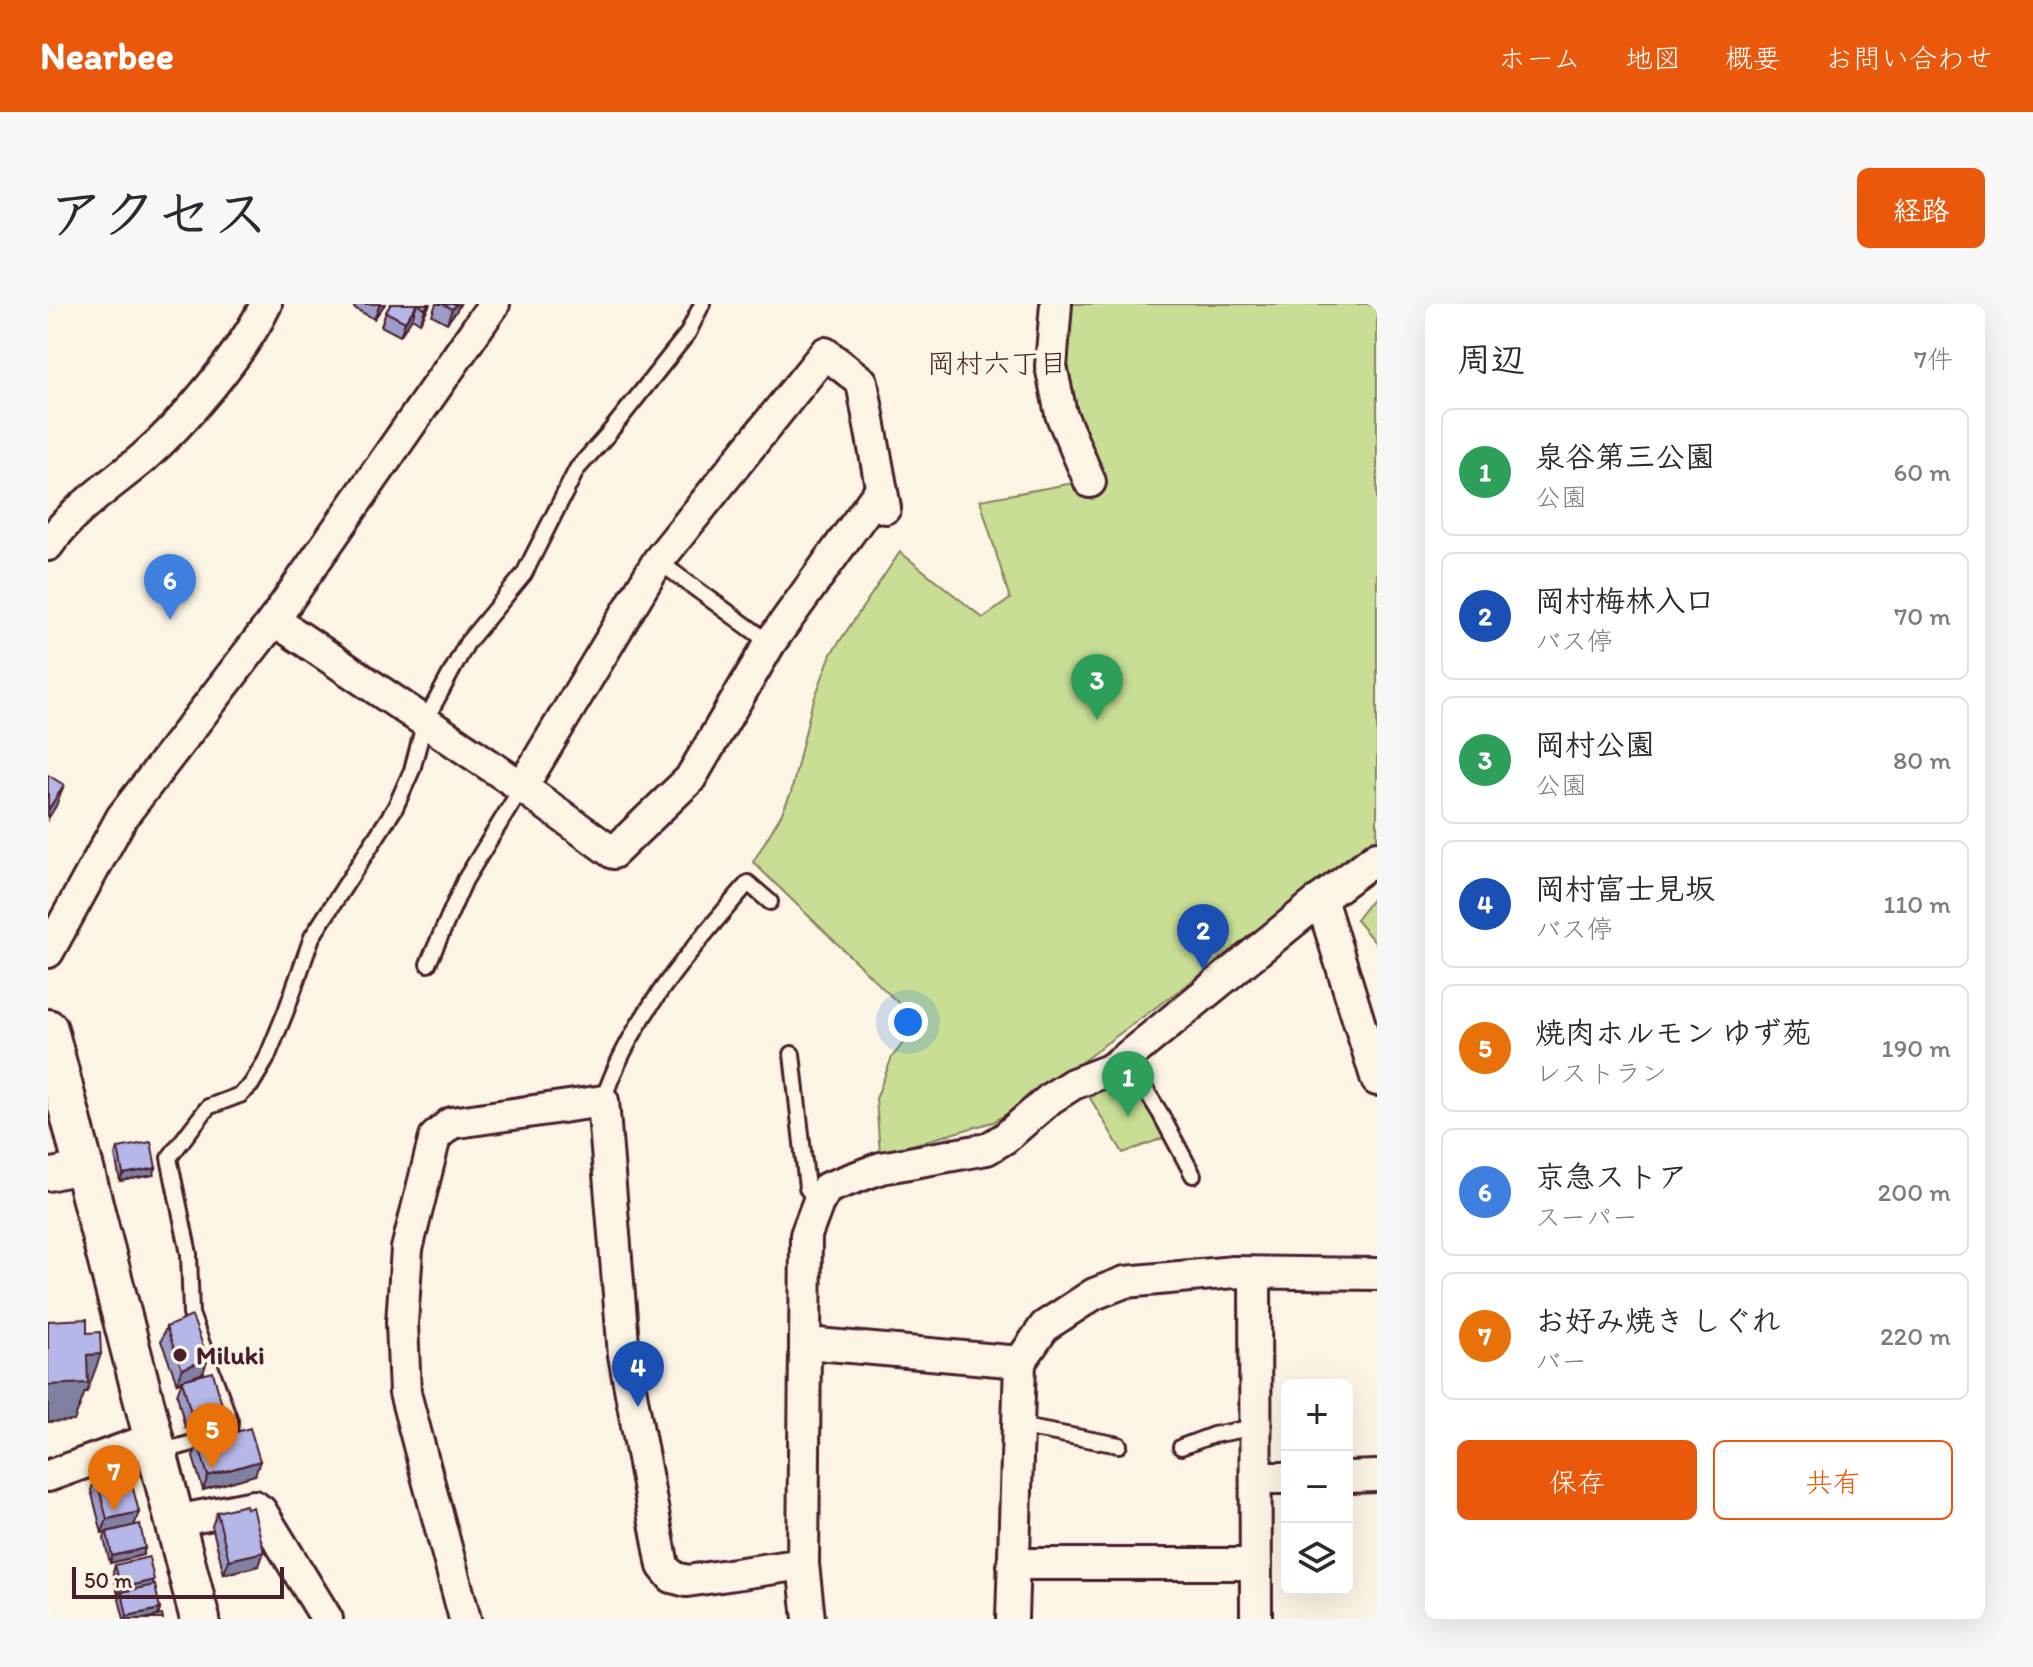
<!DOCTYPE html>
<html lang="ja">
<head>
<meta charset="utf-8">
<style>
	:root { --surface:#fff; --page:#f7f7f7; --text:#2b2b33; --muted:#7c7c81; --line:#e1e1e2; --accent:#ea580c }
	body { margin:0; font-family:Itim,"Klee One",sans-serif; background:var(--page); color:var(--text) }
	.controls { position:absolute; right:24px; bottom:24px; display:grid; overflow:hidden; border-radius:12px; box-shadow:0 8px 32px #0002 }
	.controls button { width:72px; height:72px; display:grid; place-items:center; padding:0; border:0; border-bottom:2px solid var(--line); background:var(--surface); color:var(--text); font:40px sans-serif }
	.scale { position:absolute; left:24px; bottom:20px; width:212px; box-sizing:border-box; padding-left:8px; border:4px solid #4a1f2b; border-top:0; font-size:22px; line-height:28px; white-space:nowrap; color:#4a1f2b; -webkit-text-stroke:6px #fcf5e5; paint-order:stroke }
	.you { position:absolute; left:860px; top:718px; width:28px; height:28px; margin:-20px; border:6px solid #fff; border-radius:50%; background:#1a73e8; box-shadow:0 0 0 12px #1a73e833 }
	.badge { display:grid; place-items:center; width:52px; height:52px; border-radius:50%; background:var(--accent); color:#fff; font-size:26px; font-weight:700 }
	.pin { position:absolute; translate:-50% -66px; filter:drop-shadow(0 2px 4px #0008) }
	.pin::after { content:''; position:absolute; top:42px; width:28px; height:24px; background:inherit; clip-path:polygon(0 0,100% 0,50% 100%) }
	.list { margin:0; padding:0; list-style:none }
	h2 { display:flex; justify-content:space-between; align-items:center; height:104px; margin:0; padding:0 32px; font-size:34px }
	h2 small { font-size:26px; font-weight:400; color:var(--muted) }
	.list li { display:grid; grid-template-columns:52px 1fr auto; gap:24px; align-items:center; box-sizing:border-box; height:128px; margin:0 16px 16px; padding:0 16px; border:2px solid var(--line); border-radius:12px }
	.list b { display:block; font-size:30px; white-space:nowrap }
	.list p { margin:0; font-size:26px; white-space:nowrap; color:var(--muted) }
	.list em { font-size:26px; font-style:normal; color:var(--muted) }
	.actions { display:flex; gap:16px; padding:24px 32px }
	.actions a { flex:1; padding:18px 0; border:2px solid var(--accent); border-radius:12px; text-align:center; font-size:28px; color:var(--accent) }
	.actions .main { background:var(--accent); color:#fff }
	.icon { flex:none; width:44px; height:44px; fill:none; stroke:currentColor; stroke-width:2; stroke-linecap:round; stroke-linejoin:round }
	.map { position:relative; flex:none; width:1329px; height:1315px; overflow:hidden; border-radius:12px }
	header { display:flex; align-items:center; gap:48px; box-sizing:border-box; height:112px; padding:0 40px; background:var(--accent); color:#fff }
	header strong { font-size:38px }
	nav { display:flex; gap:44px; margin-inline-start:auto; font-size:28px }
	.intro { display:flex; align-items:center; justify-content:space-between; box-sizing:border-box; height:192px; padding:0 48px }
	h1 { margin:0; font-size:56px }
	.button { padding:20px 36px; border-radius:12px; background:var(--accent); color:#fff; font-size:28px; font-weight:700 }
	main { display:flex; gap:48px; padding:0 48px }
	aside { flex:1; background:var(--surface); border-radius:12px; box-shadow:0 8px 32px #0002 }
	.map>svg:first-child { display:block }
</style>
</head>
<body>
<header>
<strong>Nearbee</strong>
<nav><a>ホーム</a><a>地図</a><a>概要</a><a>お問い合わせ</a></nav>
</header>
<div class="intro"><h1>アクセス</h1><a class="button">経路</a></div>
<main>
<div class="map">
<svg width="1329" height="1315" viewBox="0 0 1329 1315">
	<rect width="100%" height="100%" fill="#fcf5e5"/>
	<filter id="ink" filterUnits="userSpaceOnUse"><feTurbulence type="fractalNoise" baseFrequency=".0125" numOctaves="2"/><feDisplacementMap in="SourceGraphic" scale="16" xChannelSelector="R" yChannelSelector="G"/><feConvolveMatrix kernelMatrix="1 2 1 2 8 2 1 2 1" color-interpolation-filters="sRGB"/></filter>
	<g filter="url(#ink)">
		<g fill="#c8de94" stroke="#897e60" stroke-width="2">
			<polygon points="1014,0 1329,0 1329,564 1290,571 1056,741 999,785 945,818 832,850 828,795 844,753 871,719 705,558 733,511 743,489 763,404 783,350 852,248 935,314 962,295 932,196 1037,177 1012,83"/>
			<polygon points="1329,589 1329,641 1308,616"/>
			<polygon points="1077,768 1118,833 1075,849 1042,794"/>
		</g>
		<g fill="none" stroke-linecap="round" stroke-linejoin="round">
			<g stroke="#4a1f2b" stroke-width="20">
				<g id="service">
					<polyline points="610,257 722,339"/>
					<polyline points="380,660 417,576 474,483"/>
					<polyline points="744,750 759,884 770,899"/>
					<polyline points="1078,754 1112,809 1145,871"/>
					<path d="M 555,797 C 581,715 645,643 700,579 L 722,598"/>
					<polyline points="970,1122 1071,1141"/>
					<polyline points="1133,1143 1165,1131 1208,1123"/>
					<polyline points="112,1148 181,1129 182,1117 143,1010 141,950 121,854 160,803 192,791 203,781 218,756 238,707 264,633 347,504 364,466 377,417 419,339 476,270 529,165 560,130 640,29 654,0"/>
				</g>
			</g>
			<g stroke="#4a1f2b" stroke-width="36">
				<g id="minor">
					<polyline points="1008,0 1003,62 1013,110 1042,178"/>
					<path d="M 0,241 C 25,205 62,182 95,154 C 136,118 195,49 218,0"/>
					<polyline points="226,316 474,483 565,549 642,475 722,339 833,185"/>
					<polyline points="474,483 610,257 777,49 814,78 837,204"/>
					<polyline points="1273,595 1329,776"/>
					<polyline points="0,648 74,513 226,316 446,0"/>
					<polyline points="0,871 36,863"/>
					<polyline points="1207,969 1208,1315"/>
					<polyline points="758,1039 972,1058"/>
					<polyline points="0,1172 106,1134"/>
					<polyline points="1299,1173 1329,1172"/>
					<polyline points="1208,1174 1239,1174"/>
					<polyline points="128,1217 206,1202 213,1207 279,1315"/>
					<polyline points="965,1260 1208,1260"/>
					<polyline points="417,1315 357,1089 354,1019 359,945 387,833 403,819 555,797 576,1051 615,1262 624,1273 639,1277 755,1260"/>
					<polyline points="761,1315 755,1260 758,931 770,899 779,884 833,864 939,845 957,834 1003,794 1025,780 1061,766 1078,754 1273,595 1329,553"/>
					<polyline points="964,1315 972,1058 997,1022 1046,990 1077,978 1186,968 1329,970"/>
				</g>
			</g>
			<g stroke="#4a1f2b" stroke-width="44">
				<polyline id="tertiary" points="0,725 152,1315"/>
			</g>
			<use href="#service" stroke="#fcf5e5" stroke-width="14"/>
			<use href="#minor" stroke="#fcf5e5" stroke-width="30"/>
			<use href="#tertiary" stroke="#fcf5e5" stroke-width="38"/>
		</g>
		<g fill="#9c9dc8" stroke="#4a1f2b" stroke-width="2">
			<polygon points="308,0 337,0 326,15 306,4"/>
			<polygon points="343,0 382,0 372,19 364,14 352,32 333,22 338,8"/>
			<polygon points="388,0 412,0 409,6 399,19 384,11"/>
			<polygon points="70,844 105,871 72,877 67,851"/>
			<polygon points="118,1023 155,1069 141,1074 174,1101 169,1115 137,1123 129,1090 134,1077 129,1079 113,1037"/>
			<polygon points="150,1139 207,1171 155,1186 145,1153"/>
			<polygon points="48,1172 91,1208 86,1222 97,1244 95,1251 62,1259 56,1235 58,1228 54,1229 43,1186"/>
			<polygon points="169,1208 211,1262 176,1270 164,1222"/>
			<polygon points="67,1261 106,1276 104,1282 112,1305 110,1312 96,1315 76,1315 71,1295 73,1291 70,1291 65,1268"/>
		</g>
		<g fill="#7f80a2" stroke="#4a1f2b" stroke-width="2">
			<polygon points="332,0 337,0 326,15"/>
			<polygon points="369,0 364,14 352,32 357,18"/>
			<polygon points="380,0 382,0 372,19 377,5"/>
			<polygon points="409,0 412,0 409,6 399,19 404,5"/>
			<polygon points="16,481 8,502 0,515 0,506"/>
			<polygon points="108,864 105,871 72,877 75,870"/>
			<polygon points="53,1050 39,1088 37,1088 26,1117 0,1118 0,1081 39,1051"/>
			<polygon points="160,1055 155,1069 129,1079 134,1065"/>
			<polygon points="174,1101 169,1115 137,1123 143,1109"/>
			<polygon points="212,1157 207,1171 155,1186 160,1172"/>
			<polygon points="91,1208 86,1222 54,1229 59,1215"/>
			<polygon points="97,1244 95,1251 62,1259 64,1252"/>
			<polygon points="216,1248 211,1262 176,1270 181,1256"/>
			<polygon points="106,1276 104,1284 74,1288 73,1291 70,1291 73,1284"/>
			<polygon points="112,1305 110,1312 96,1315 78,1315 79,1312"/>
		</g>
		<g fill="#b5b7e8" stroke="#4a1f2b" stroke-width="2">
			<polygon points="343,0 369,0 357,18 338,8"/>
			<polygon points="370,0 380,0 377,5"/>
			<polygon points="395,0 409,0 404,5"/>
			<polygon points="0,471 16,481 0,506"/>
			<polygon points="103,838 108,864 75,870 70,844"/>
			<polygon points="144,1012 160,1055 134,1065 118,1023"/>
			<polygon points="39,1015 39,1029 52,1028 53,1050 39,1051 40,1079 0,1081 0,1017"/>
			<polygon points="165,1068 174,1101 143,1109 134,1076"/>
			<polygon points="202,1124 212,1157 160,1172 150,1139"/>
			<polygon points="80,1165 91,1208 59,1215 48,1172"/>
			<polygon points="198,1201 199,1205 205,1203 216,1248 181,1256 169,1208"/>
			<polygon points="92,1220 97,1244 64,1252 59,1228"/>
			<polygon points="101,1253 106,1276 73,1284 67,1261"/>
			<polygon points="107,1281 112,1305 79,1312 74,1288"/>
			<polygon points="114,1311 115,1315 98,1315"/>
		</g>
	</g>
	<circle fill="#4a1f2b" stroke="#fcf5e5" stroke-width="3" cx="132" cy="1051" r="8"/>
	<g text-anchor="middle" stroke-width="7" stroke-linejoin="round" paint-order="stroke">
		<g font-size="26" font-weight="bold" fill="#4a1f2b" stroke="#fcf5e5" text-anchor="start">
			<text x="148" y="1060">Miluki</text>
		</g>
		<g font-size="28" fill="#4a1f2b" stroke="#fcf5e5">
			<text x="949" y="69">岡村六丁目</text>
		</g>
	</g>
</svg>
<div class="controls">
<button>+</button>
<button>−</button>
<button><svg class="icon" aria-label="layers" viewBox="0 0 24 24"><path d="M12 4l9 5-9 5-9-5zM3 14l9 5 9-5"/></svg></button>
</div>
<div class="scale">50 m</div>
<div class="you"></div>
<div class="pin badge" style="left:1080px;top:813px;background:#2e9e5b">1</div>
<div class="pin badge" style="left:1155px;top:666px;background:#1a4fb4">2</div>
<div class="pin badge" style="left:1049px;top:416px;background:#2e9e5b">3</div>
<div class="pin badge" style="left:590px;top:1103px;background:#1a4fb4">4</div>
<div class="pin badge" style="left:164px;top:1165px;background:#e8710a">5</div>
<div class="pin badge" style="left:122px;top:316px;background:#3f7fe0">6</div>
<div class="pin badge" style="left:66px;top:1207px;background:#e8710a">7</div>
</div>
<aside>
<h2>周辺<small>7件</small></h2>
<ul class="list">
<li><span class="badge" style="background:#2e9e5b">1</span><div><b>泉谷第三公園</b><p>公園</p></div><em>60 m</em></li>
<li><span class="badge" style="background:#1a4fb4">2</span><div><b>岡村梅林入口</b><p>バス停</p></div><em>70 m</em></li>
<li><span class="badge" style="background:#2e9e5b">3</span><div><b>岡村公園</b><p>公園</p></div><em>80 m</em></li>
<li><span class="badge" style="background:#1a4fb4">4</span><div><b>岡村富士見坂</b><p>バス停</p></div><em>110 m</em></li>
<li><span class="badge" style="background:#e8710a">5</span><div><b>焼肉ホルモン ゆず苑</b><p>レストラン</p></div><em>190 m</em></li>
<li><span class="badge" style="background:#3f7fe0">6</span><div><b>京急ストア</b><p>スーパー</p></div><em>200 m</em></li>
<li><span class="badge" style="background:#e8710a">7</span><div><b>お好み焼き しぐれ</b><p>バー</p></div><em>220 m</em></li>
</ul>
<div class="actions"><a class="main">保存</a><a>共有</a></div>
</aside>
</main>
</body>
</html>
